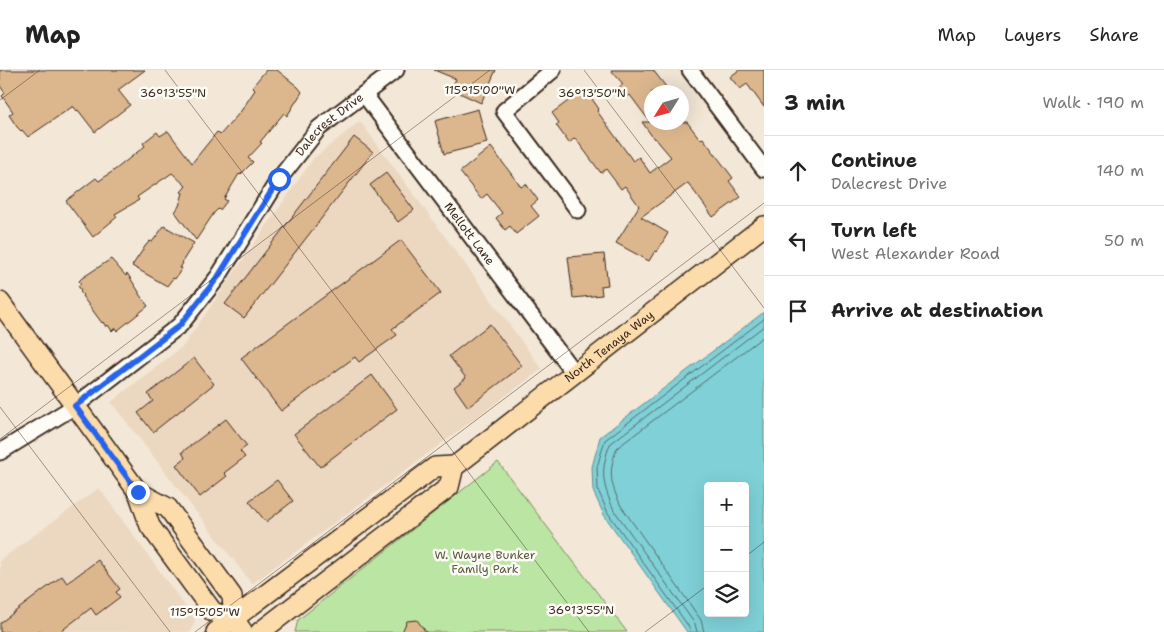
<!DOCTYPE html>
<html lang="en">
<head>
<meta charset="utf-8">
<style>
	:root { --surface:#fff; --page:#f6f6f6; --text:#222; --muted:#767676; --line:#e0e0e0 }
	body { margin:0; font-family:"Shantell Sans",sans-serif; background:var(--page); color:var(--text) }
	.controls { position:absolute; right:15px; bottom:15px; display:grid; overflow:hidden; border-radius:5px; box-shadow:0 5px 20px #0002 }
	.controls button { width:45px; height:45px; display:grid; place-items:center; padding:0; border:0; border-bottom:1px solid var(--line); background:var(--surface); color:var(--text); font:25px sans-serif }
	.compass { position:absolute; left:644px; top:15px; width:45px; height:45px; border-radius:50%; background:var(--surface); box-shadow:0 5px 20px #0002; rotate:233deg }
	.stop { position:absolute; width:15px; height:15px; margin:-11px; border:4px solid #2563eb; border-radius:50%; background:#fff }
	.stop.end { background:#2563eb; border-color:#fff; box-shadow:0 1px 5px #0008 }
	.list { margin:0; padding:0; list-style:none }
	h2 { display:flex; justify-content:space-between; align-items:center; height:65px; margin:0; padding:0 20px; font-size:21px }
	h2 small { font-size:16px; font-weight:400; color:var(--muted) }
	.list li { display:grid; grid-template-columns:32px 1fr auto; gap:15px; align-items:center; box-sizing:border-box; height:70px; padding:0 20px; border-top:1px solid var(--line) }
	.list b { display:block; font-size:19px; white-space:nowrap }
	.list p { margin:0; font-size:16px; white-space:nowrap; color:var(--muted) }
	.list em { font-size:16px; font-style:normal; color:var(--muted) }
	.icon { flex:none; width:28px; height:28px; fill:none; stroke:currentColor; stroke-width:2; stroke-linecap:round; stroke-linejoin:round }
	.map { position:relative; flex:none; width:764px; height:562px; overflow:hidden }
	header { display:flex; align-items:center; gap:30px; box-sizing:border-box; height:70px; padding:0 25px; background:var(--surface); border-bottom:1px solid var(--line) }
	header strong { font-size:24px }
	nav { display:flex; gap:28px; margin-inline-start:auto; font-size:18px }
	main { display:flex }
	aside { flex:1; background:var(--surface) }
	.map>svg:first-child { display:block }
</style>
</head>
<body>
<header>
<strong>Map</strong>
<nav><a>Map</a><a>Layers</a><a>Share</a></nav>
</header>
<main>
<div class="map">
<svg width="764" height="562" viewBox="0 0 764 562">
	<rect width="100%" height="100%" fill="#f3e7d7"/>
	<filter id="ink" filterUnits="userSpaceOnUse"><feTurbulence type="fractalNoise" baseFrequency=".02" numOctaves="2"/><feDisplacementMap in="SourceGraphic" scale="10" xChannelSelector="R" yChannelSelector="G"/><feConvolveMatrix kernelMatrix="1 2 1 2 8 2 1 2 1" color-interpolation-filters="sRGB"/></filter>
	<g filter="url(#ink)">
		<g fill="#ecd8c1">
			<polygon points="360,51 542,299 252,514 111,332 183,276 313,89"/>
			<polygon points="99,418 195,550 191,562 0,562 0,490"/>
		</g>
		<polygon fill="#bbe5a2" stroke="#7b8860" points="498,392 627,562 295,562 298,550"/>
		<path fill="#7fd0d7" stroke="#648e8d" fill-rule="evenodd" d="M 764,242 L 764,562 L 687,562 L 604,445 L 593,421 L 592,397 L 600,367 ZM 708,416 L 745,416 L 745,543 L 708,543 Z"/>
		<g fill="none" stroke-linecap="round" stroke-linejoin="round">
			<g stroke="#566c68" stroke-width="1">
				<polyline points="690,562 689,557 608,443 598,420 597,397 605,370 764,249"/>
				<path d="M 697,562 L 695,554 L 614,440 C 602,414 600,401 610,374 L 764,256"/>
				<path d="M 704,562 L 701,550 L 621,436 C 610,413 608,402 617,378 L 764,266"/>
			</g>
		</g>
		<g fill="#dcb68d" stroke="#3b2a1e">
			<polygon points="0,0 145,0 118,20 130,35 95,62 78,40 77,41 74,37 72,37 28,67 22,60 21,61 17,57 9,45 13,42 2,26 5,23 0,16"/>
			<polygon points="266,0 277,0 298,17 302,22 287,46 284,43 260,72 262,73 248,88 253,92 240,105 239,104 224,129 227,131 220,140 218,139 214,143 196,170 175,142 179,136 183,123 181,122 186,116 172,103 137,127 139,130 115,144 117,147 93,167 66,131 92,111 96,108 99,111 116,99 145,76 143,73 157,62 160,66 168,61 192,93 217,62 220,65 241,41 255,20 252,17"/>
			<polygon points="434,0 496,0 481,33 451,19 456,9"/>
			<polygon points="611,0 653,0 670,22 652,22 652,52 687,52 700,69 703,68 733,108 729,111 741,127 713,147 688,113 641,147 668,163 657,182 655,181 649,191 616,173 639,136 625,116 621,119 606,99 601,103 575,68 569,73 556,55 559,53 552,43 579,23 585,30 590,26 599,39 597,41 633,91 639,87 650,103 671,87 655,68 654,69 642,52 650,52 630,25 626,28 618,18 623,14"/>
			<polygon points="739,0 764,0 764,37 747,14 740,19 730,7"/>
			<polygon points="478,39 487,73 444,84 435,51"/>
			<polygon points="354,67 373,82 244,248 225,234"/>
			<polygon points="491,77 521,117 526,114 538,130 531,136 539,146 516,164 510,156 505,160 496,148 502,143 487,124 481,129 460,102"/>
			<polygon points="386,103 414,140 398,152 370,115"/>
			<polygon points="164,156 194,173 182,192 183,193 180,198 182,198 175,209 173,208 167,216 132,196 146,175 150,171 152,172"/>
			<polygon points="401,170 441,223 392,259 397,265 359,292 355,287 281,341 241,288"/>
			<polygon points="604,184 608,215 601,216 602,225 573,228 568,187"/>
			<polygon points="111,189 126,206 127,203 139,222 139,224 148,236 117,261 115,258 112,261 108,255 106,257 103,252 102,253 82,226 83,225 80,222 81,220 78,216 81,214 79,211 82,208"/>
			<polygon points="490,254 522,296 468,337 454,317 466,308 449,286"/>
			<polygon points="194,288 214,314 153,362 138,343 153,331 148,324"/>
			<polygon points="372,305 397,339 320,397 294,364"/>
			<polygon points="226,349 247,376 240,381 245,387 224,403 227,406 200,427 176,395 185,388 182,382"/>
			<polygon points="277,410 293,431 266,452 249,431"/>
			<polygon points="98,490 120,519 116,522 120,527 96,545 91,538 60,562 0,562 0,553 62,506 67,513"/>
			<polygon points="417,550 426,562 402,562 407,551"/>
		</g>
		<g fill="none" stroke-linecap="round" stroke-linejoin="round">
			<g stroke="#3b2a1e" stroke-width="19">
				<g id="minor">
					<polyline points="553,0 504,41 578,140"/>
					<polyline points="690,0 764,99"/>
					<path id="s1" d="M 364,24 L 575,304"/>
					<path id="s2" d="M 0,382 L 75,336 L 180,255 L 218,207 L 279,109 L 319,58 L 396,0"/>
				</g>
			</g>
			<g stroke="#3b2a1e" stroke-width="22">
				<g id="major">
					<polyline points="0,232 138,422 150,456 213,542 234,549"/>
					<polyline points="138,422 168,438 232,526 234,549 243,562"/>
					<path id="s3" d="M 216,562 L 435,397 L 454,396 L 459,393 L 764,156"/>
					<polyline points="260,562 449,417 454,396"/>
				</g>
			</g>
			<use href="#minor" stroke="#fdfcf7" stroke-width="15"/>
			<use href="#major" stroke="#fddcac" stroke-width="19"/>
		</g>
	</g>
	<g fill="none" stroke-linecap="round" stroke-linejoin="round" filter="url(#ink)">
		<polyline stroke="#2563eb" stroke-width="6" points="138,422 75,336 180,255 218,207 279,109"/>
	</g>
	<path fill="none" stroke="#3b2a1e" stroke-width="1" stroke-opacity="0.45" d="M 165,0 L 589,562M 584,0 L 764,238M 0,30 L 40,0M 0,337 L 170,562M 0,369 L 490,0M 745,487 L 764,472M 195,562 L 764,133M 645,562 L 708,515"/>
	<g text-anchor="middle" stroke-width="5" stroke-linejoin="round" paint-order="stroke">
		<g font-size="12" fill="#3b2a1e" stroke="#fdfcf7">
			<text dy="4" stroke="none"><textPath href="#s2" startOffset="472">Dalecrest Drive</textPath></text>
			<text dy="4" stroke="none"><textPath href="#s1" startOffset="175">Mellott Lane</textPath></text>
			<text dy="4" stroke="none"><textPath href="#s3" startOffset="489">North Tenaya Way</textPath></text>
		</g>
		<g font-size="12" fill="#5b593f" stroke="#fdfcf7">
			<text x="485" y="489">W. Wayne Bunker<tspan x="485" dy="14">Family Park</tspan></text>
		</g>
	</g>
	<g font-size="12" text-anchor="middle" fill="#3b2a1e" stroke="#fdfcf7" stroke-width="5" stroke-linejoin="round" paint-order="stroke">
		<text x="480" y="24">115°15'00"W</text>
		<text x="173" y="27">36°13'55"N</text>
		<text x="592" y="27">36°13'50"N</text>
		<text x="581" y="544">36°13'55"N</text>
		<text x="205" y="546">115°15'05"W</text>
	</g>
</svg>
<div class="controls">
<button>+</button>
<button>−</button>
<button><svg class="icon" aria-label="layers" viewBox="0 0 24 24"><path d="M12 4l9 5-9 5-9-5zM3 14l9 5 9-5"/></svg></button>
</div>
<svg class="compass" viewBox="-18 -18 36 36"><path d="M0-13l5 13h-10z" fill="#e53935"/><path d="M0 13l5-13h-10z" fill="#767676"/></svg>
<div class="stop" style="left:279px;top:109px"></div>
<div class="stop end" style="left:138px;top:422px"></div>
</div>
<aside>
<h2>3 min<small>Walk · 190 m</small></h2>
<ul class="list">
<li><svg class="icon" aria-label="ahead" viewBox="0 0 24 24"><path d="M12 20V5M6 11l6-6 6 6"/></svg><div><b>Continue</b><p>Dalecrest Drive</p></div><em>140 m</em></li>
<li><svg class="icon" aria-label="left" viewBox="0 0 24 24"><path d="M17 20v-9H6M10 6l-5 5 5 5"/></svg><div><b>Turn left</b><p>West Alexander Road</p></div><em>50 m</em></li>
<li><svg class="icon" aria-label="arrive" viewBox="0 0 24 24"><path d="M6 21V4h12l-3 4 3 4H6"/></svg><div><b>Arrive at destination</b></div></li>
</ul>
</aside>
</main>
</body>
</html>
